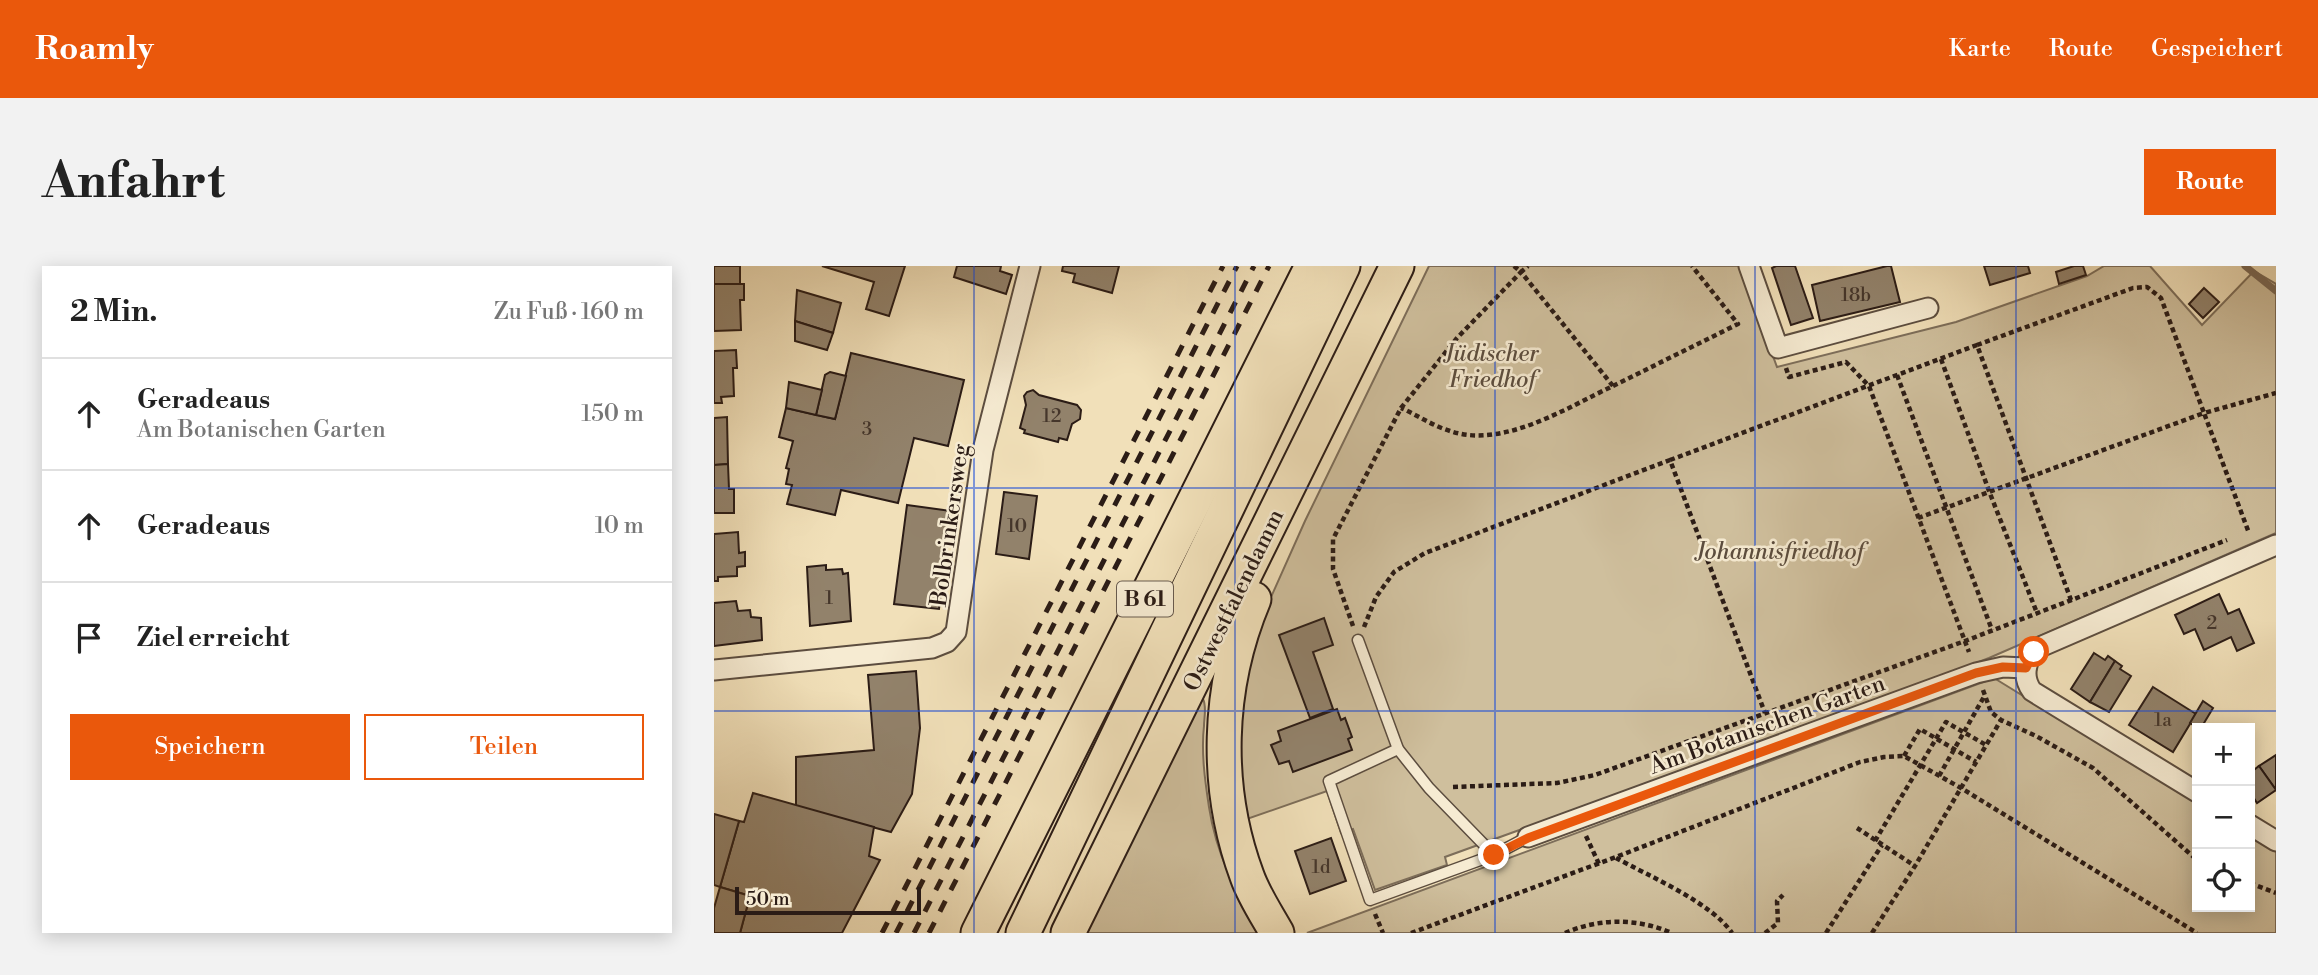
<!DOCTYPE html>
<html lang="de">
<head>
<meta charset="utf-8">
<style>
	:root { --surface:#fff; --page:#f2f2f2; --text:#222; --muted:#767676; --line:#e0e0e0; --accent:#ea580c }
	body { margin:0; font-family:"Libre Bodoni",serif; background:var(--page); color:var(--text) }
	.controls { position:absolute; right:21px; bottom:21px; display:grid; overflow:hidden; border-radius:0px; box-shadow:0 4px 18px #0003 }
	.controls button { width:63px; height:63px; display:grid; place-items:center; padding:0; border:0; border-bottom:2px solid var(--line); background:var(--surface); color:var(--text); font:35px sans-serif }
	.scale { position:absolute; left:21px; bottom:18px; width:186px; box-sizing:border-box; padding-left:7px; border:4px solid #2b1c16; border-top:0; font-size:19px; line-height:24px; white-space:nowrap; color:#2b1c16; -webkit-text-stroke:5px #f6ebd2; paint-order:stroke }
	.stop { position:absolute; width:21px; height:21px; margin:-16px; border:5px solid #ea580c; border-radius:50%; background:#fff }
	.stop.end { background:#ea580c; border-color:#fff; box-shadow:0 2px 7px #0008 }
	.list { margin:0; padding:0; list-style:none }
	h2 { display:flex; justify-content:space-between; align-items:center; height:91px; margin:0; padding:0 28px; font-size:30px }
	h2 small { font-size:23px; font-weight:400; color:var(--muted) }
	.list li { display:grid; grid-template-columns:46px 1fr auto; gap:21px; align-items:center; box-sizing:border-box; height:112px; padding:0 28px; border-top:2px solid var(--line) }
	.list b { display:block; font-size:26px; white-space:nowrap }
	.list p { margin:0; font-size:23px; white-space:nowrap; color:var(--muted) }
	.list em { font-size:23px; font-style:normal; color:var(--muted) }
	.actions { display:flex; gap:14px; padding:21px 28px }
	.actions a { flex:1; padding:16px 0; border:2px solid var(--accent); border-radius:0px; text-align:center; font-size:24px; color:var(--accent) }
	.actions .main { background:var(--accent); color:#fff }
	.icon { flex:none; width:38px; height:38px; fill:none; stroke:currentColor; stroke-width:2; stroke-linecap:round; stroke-linejoin:round }
	.map { position:relative; flex:none; width:1562px; height:667px; overflow:hidden; border-radius:0px }
	header { display:flex; align-items:center; gap:42px; box-sizing:border-box; height:98px; padding:0 35px; background:var(--accent); color:#fff }
	header strong { font-size:33px }
	nav { display:flex; gap:38px; margin-inline-start:auto; font-size:24px }
	.intro { display:flex; align-items:center; justify-content:space-between; box-sizing:border-box; height:168px; padding:0 42px }
	h1 { margin:0; font-size:49px }
	.button { padding:18px 32px; border-radius:0px; background:var(--accent); color:#fff; font-size:24px; font-weight:700 }
	main { display:flex; gap:42px; padding:0 42px }
	aside { flex:1; background:var(--surface); border-radius:0px; box-shadow:0 4px 18px #0003 }
	.map>svg:first-child { display:block }
</style>
</head>
<body>
<header>
<strong>Roamly</strong>
<nav><a>Karte</a><a>Route</a><a>Gespeichert</a></nav>
</header>
<div class="intro"><h1>Anfahrt</h1><a class="button">Route</a></div>
<main>
<aside>
<h2>2 Min.<small>Zu Fuß · 160 m</small></h2>
<ul class="list">
<li><svg class="icon" aria-label="ahead" viewBox="0 0 24 24"><path d="M12 20V5M6 11l6-6 6 6"/></svg><div><b>Geradeaus</b><p>Am Botanischen Garten</p></div><em>150 m</em></li>
<li><svg class="icon" aria-label="ahead" viewBox="0 0 24 24"><path d="M12 20V5M6 11l6-6 6 6"/></svg><div><b>Geradeaus</b></div><em>10 m</em></li>
<li><svg class="icon" aria-label="arrive" viewBox="0 0 24 24"><path d="M6 21V4h12l-3 4 3 4H6"/></svg><div><b>Ziel erreicht</b></div></li>
</ul>
<div class="actions"><a class="main">Speichern</a><a>Teilen</a></div>
</aside>
<div class="map">
<svg width="1562" height="667" viewBox="0 0 1562 667">
	<rect width="100%" height="100%" fill="#f1e0b9"/>
	<filter id="stains"><feTurbulence type="fractalNoise" baseFrequency=".00286" numOctaves="4"/><feColorMatrix values="0 0 0 0 .2 0 0 0 0 .09 0 0 0 0 .02 0 0 0 .5 -.17"/></filter>
	<radialGradient id="worn" r=".72"><stop offset=".6" stop-color="#630" stop-opacity="0"/><stop offset="1" stop-color="#630" stop-opacity=".3"/></radialGradient>
	<g fill="#cfbf9d" stroke="#7d6e5a" stroke-width="2">
		<polygon points="715,0 1026,0 1063,101 1242,56 1373,10 1390,0 1436,0 1488,59 1540,5 1562,18 1562,267 1275,392 1198,422 731,591 733,599 661,624 639,563 627,567 613,525 533,553 527,526 523,454 541,367 591,255"/>
		<polygon points="1280,412 1483,537 1483,641 1536,641 1536,570 1562,586 1562,667 593,667"/>
		<path d="M 484,433 L 489,433 C 493,441 490,451 490,460 C 487,486 491,515 495,541 C 502,587 522,628 546,667 L 370,667 Z"/>
	</g>
	<g fill="none" stroke-linecap="round" stroke-linejoin="round">
		<polyline stroke="#7a6957" stroke-width="7" points="1531,0 1562,25"/>
	</g>
	<g fill="#92826b" stroke="#2b1c16" stroke-width="2">
		<rect x="0" y="0" width="26" height="18"/>
		<polygon points="108,0 191,0 175,50 152,43 160,16"/>
		<polygon points="243,0 287,0 286,5 298,9 292,28 240,11"/>
		<polygon points="349,0 405,0 398,27 359,16 361,8 348,5"/>
		<polygon points="1062,0 1081,0 1099,52 1077,59 1058,2"/>
		<polygon points="1173,0 1177,0 1186,36 1106,55 1098,19"/>
		<polygon points="1270,0 1314,0 1316,7 1276,19"/>
		<polygon points="1360,0 1369,0 1372,9 1345,18 1342,6"/>
		<polygon points="0,18 30,18 30,34 26,34 27,64 0,65"/>
		<polygon points="1490,22 1505,36 1489,52 1475,38"/>
		<polygon points="83,24 127,37 119,67 81,55"/>
		<polygon points="81,55 119,67 113,84 81,75"/>
		<polygon points="22,84 23,102 19,102 20,130 7,131 8,137 0,137 0,85"/>
		<polygon points="137,87 250,114 234,180 200,172 184,237 127,224 121,249 73,238 78,219 72,218 75,203 72,202 79,175 65,171 72,142 121,153"/>
		<polygon points="116,106 132,110 121,153 102,149 111,109"/>
		<polygon points="75,116 108,124 102,149 72,142"/>
		<polygon points="319,124 325,129 363,139 367,144 366,153 358,158 353,174 345,172 344,176 310,167 311,164 306,162 312,139 310,130 313,126"/>
		<polygon points="13,151 14,198 0,199 0,152"/>
		<polygon points="14,198 15,223 20,223 20,247 0,247 0,199"/>
		<polygon points="290,226 323,230 315,293 282,288"/>
		<polygon points="193,239 237,245 225,343 180,338"/>
		<polygon points="24,266 25,287 31,286 31,300 23,301 23,310 4,311 4,315 0,315 0,268"/>
		<polygon points="112,299 112,304 128,303 129,308 134,307 137,355 96,360 93,301"/>
		<polygon points="1505,328 1514,348 1525,343 1540,377 1523,385 1517,371 1490,384 1481,363 1470,368 1461,349"/>
		<polygon points="22,335 24,345 36,344 37,351 47,352 48,374 0,380 0,337"/>
		<polygon points="610,352 619,379 599,386 619,443 596,452 565,369"/>
		<polygon points="1380,387 1391,394 1394,390 1401,395 1376,436 1357,423"/>
		<polygon points="1401,395 1408,400 1406,403 1417,410 1395,446 1376,436"/>
		<polygon points="202,405 206,462 198,528 177,566 82,541 82,491 160,484 154,409"/>
		<polygon points="1439,421 1482,448 1459,486 1415,459"/>
		<polygon points="1489,435 1499,442 1487,462 1484,462 1476,457"/>
		<polygon points="623,443 627,454 631,452 638,471 634,473 638,484 579,506 575,495 565,498 557,479 567,475 564,465"/>
		<polygon points="1562,489 1562,524 1545,500"/>
		<polygon points="1545,500 1562,524 1543,537 1536,526 1536,507"/>
		<polygon points="39,527 160,561 155,590 166,594 128,667 26,667 36,630 6,621 25,555 30,556"/>
		<polygon points="0,548 25,555 6,621 0,619"/>
		<polygon points="617,572 632,615 596,628 581,585"/>
		<polygon points="6,621 36,630 26,667 0,667 0,642"/>
	</g>
	<g fill="none" stroke-linecap="round" stroke-linejoin="round">
		<g stroke="#5c4d3f" stroke-width="13">
			<g id="service">
				<polyline points="644,374 684,483 715,522 780,589"/>
				<polyline points="684,483 615,515 656,634 780,589 814,571"/>
			</g>
		</g>
		<g stroke="#5c4d3f" stroke-width="23">
			<g id="minor">
				<polyline points="1035,0 1064,82 1214,42"/>
				<polyline points="0,404 218,382 233,376 242,366 269,184 316,0"/>
				<path d="M 1483,526 L 1318,425 C 1307,410 1312,391 1326,381 L 1562,279"/>
				<polyline points="1536,559 1562,575"/>
				<polyline points="814,571 1262,407 1289,401 1312,402"/>
			</g>
		</g>
		<g stroke="#2b1c16" stroke-width="37">
			<g id="trunk">
				<path d="M 540,333 C 503,421 500,521 533,610 C 540,630 553,649 563,667"/>
				<polyline points="264,667 598,0"/>
				<polyline points="309,667 629,0"/>
				<polyline points="354,667 683,0"/>
			</g>
		</g>
		<g stroke="#2b1c16" stroke-width="4.5" stroke-dasharray="5 3.5" stroke-linecap="butt">
			<polyline points="800,0 807,6 814,0"/>
			<polyline points="1263,79 1419,22 1433,21 1447,32 1490,147 1562,127"/>
			<polyline points="1227,93 1275,225 1323,347"/>
			<polyline points="1072,102 1075,111 1132,96 1155,120 1255,386"/>
			<polyline points="1183,109 1278,364"/>
			<polyline points="899,120 1024,58 978,0"/>
			<polyline points="956,194 1263,79 1357,334"/>
			<polyline points="1204,252 1490,147 1535,267"/>
			<path d="M 639,360 L 619,303 L 619,273 L 687,142 L 743,72 L 807,6 L 899,120 C 852,142 789,183 736,165 C 719,160 703,149 687,142"/>
			<polyline points="650,361 662,331 680,306 711,287 956,194 1051,447"/>
			<polyline points="1269,424 1277,446 1287,454 1322,470 1379,502 1483,594"/>
			<polyline points="1190,490 1206,463 1262,496"/>
			<polyline points="1225,510 1271,429"/>
			<polyline points="739,521 843,517 881,509 1251,375 1513,274"/>
			<polyline points="1143,562 1201,600"/>
			<polyline points="872,570 885,598"/>
			<polyline points="1161,575 1232,456 1272,479"/>
			<path d="M 902,592 C 935,610 998,637 1018,667"/>
			<polyline points="1536,617 1562,627"/>
			<polyline points="661,648 669,667"/>
			<polyline points="697,667 902,591 1146,496 1170,491 1190,490 1247,522 1483,667"/>
			<path d="M 851,667 C 885,652 923,652 958,667"/>
			<polyline points="1051,667 1064,657 1063,635 1069,629"/>
			<polyline points="1112,667 1168,579"/>
			<polyline points="1158,667 1201,600 1287,454"/>
		</g>
		<use href="#service" stroke="#f6ebd2" stroke-width="10"/>
		<use href="#minor" stroke="#f6ebd2" stroke-width="19"/>
		<use href="#trunk" stroke="#f1e0b9" stroke-width="33"/>
		<g stroke="#2b1c16" stroke-width="5" stroke-dasharray="12 12" stroke-linecap="butt">
			<polyline points="168,667 509,0"/>
			<polyline points="182,667 523,0"/>
			<polyline points="200,667 540,0"/>
			<polyline points="215,667 555,0"/>
		</g>
	</g>
	<g fill="none" stroke-linecap="round" stroke-linejoin="round">
		<polyline stroke="#ea580c" stroke-width="9" points="780,589 814,572 1262,407 1289,401 1312,402 1320,386"/>
	</g>
	<path fill="none" stroke="#1d4ed8" stroke-width="2" stroke-opacity="0.55" d="M 260,0 L 260,667M 521,0 L 521,667M 781,0 L 781,667M 1041,0 L 1041,667M 1302,0 L 1302,667M 0,222 L 1562,222M 0,445 L 1562,445"/>
	<g text-anchor="middle" stroke-width="5" stroke-linejoin="round" paint-order="stroke">
		<g font-size="19" fill="#45362b">
			<text x="1142" y="35">18b</text>
			<text x="338" y="156">12</text>
			<text x="153" y="169">3</text>
			<text x="303" y="266">10</text>
			<text x="115" y="338">1</text>
			<text x="1498" y="363">2</text>
			<text x="1449" y="460">1a</text>
			<text x="607" y="607">1d</text>
		</g>
		<rect fill="#f6ebd2" stroke="#685a4e" stroke-width="2" x="403" y="315.5" width="56" height="35" rx="5"/>
		<g font-size="21" font-weight="bold" fill="#2b1c16">
			<text x="431" y="340">B 61</text>
		</g>
		<g font-size="23" font-style="italic" fill="#5c4d3e" stroke="#f6ebd2">
			<text x="778" y="95">Jüdischer<tspan x="778" dy="26">Friedhof</tspan></text>
			<text x="1066" y="293">Johannisfriedhof</text>
		</g>
		<g font-size="23" fill="#2b1c16" stroke="#f6ebd2">
			<text transform="translate(235 259) rotate(-82)" y="8">Bolbrinkersweg</text>
			<text transform="translate(519 334) rotate(-64)" y="8">Ostwestfalendamm</text>
			<text transform="translate(1053 458) rotate(-20)" y="8">Am Botanischen Garten</text>
		</g>
	</g>
	<rect width="100%" height="100%" filter="url(#stains)"/>
	<rect width="100%" height="100%" fill="url(#worn)"/>
</svg>
<div class="controls">
<button>+</button>
<button>−</button>
<button><svg class="icon" aria-label="locate" viewBox="0 0 24 24"><circle cx="12" cy="12" r="6"/><path d="M12 2v4M12 18v4M2 12h4M18 12h4"/></svg></button>
</div>
<div class="scale">50 m</div>
<div class="stop" style="left:1320px;top:386px"></div>
<div class="stop end" style="left:780px;top:589px"></div>
</div>
</main>
</body>
</html>
